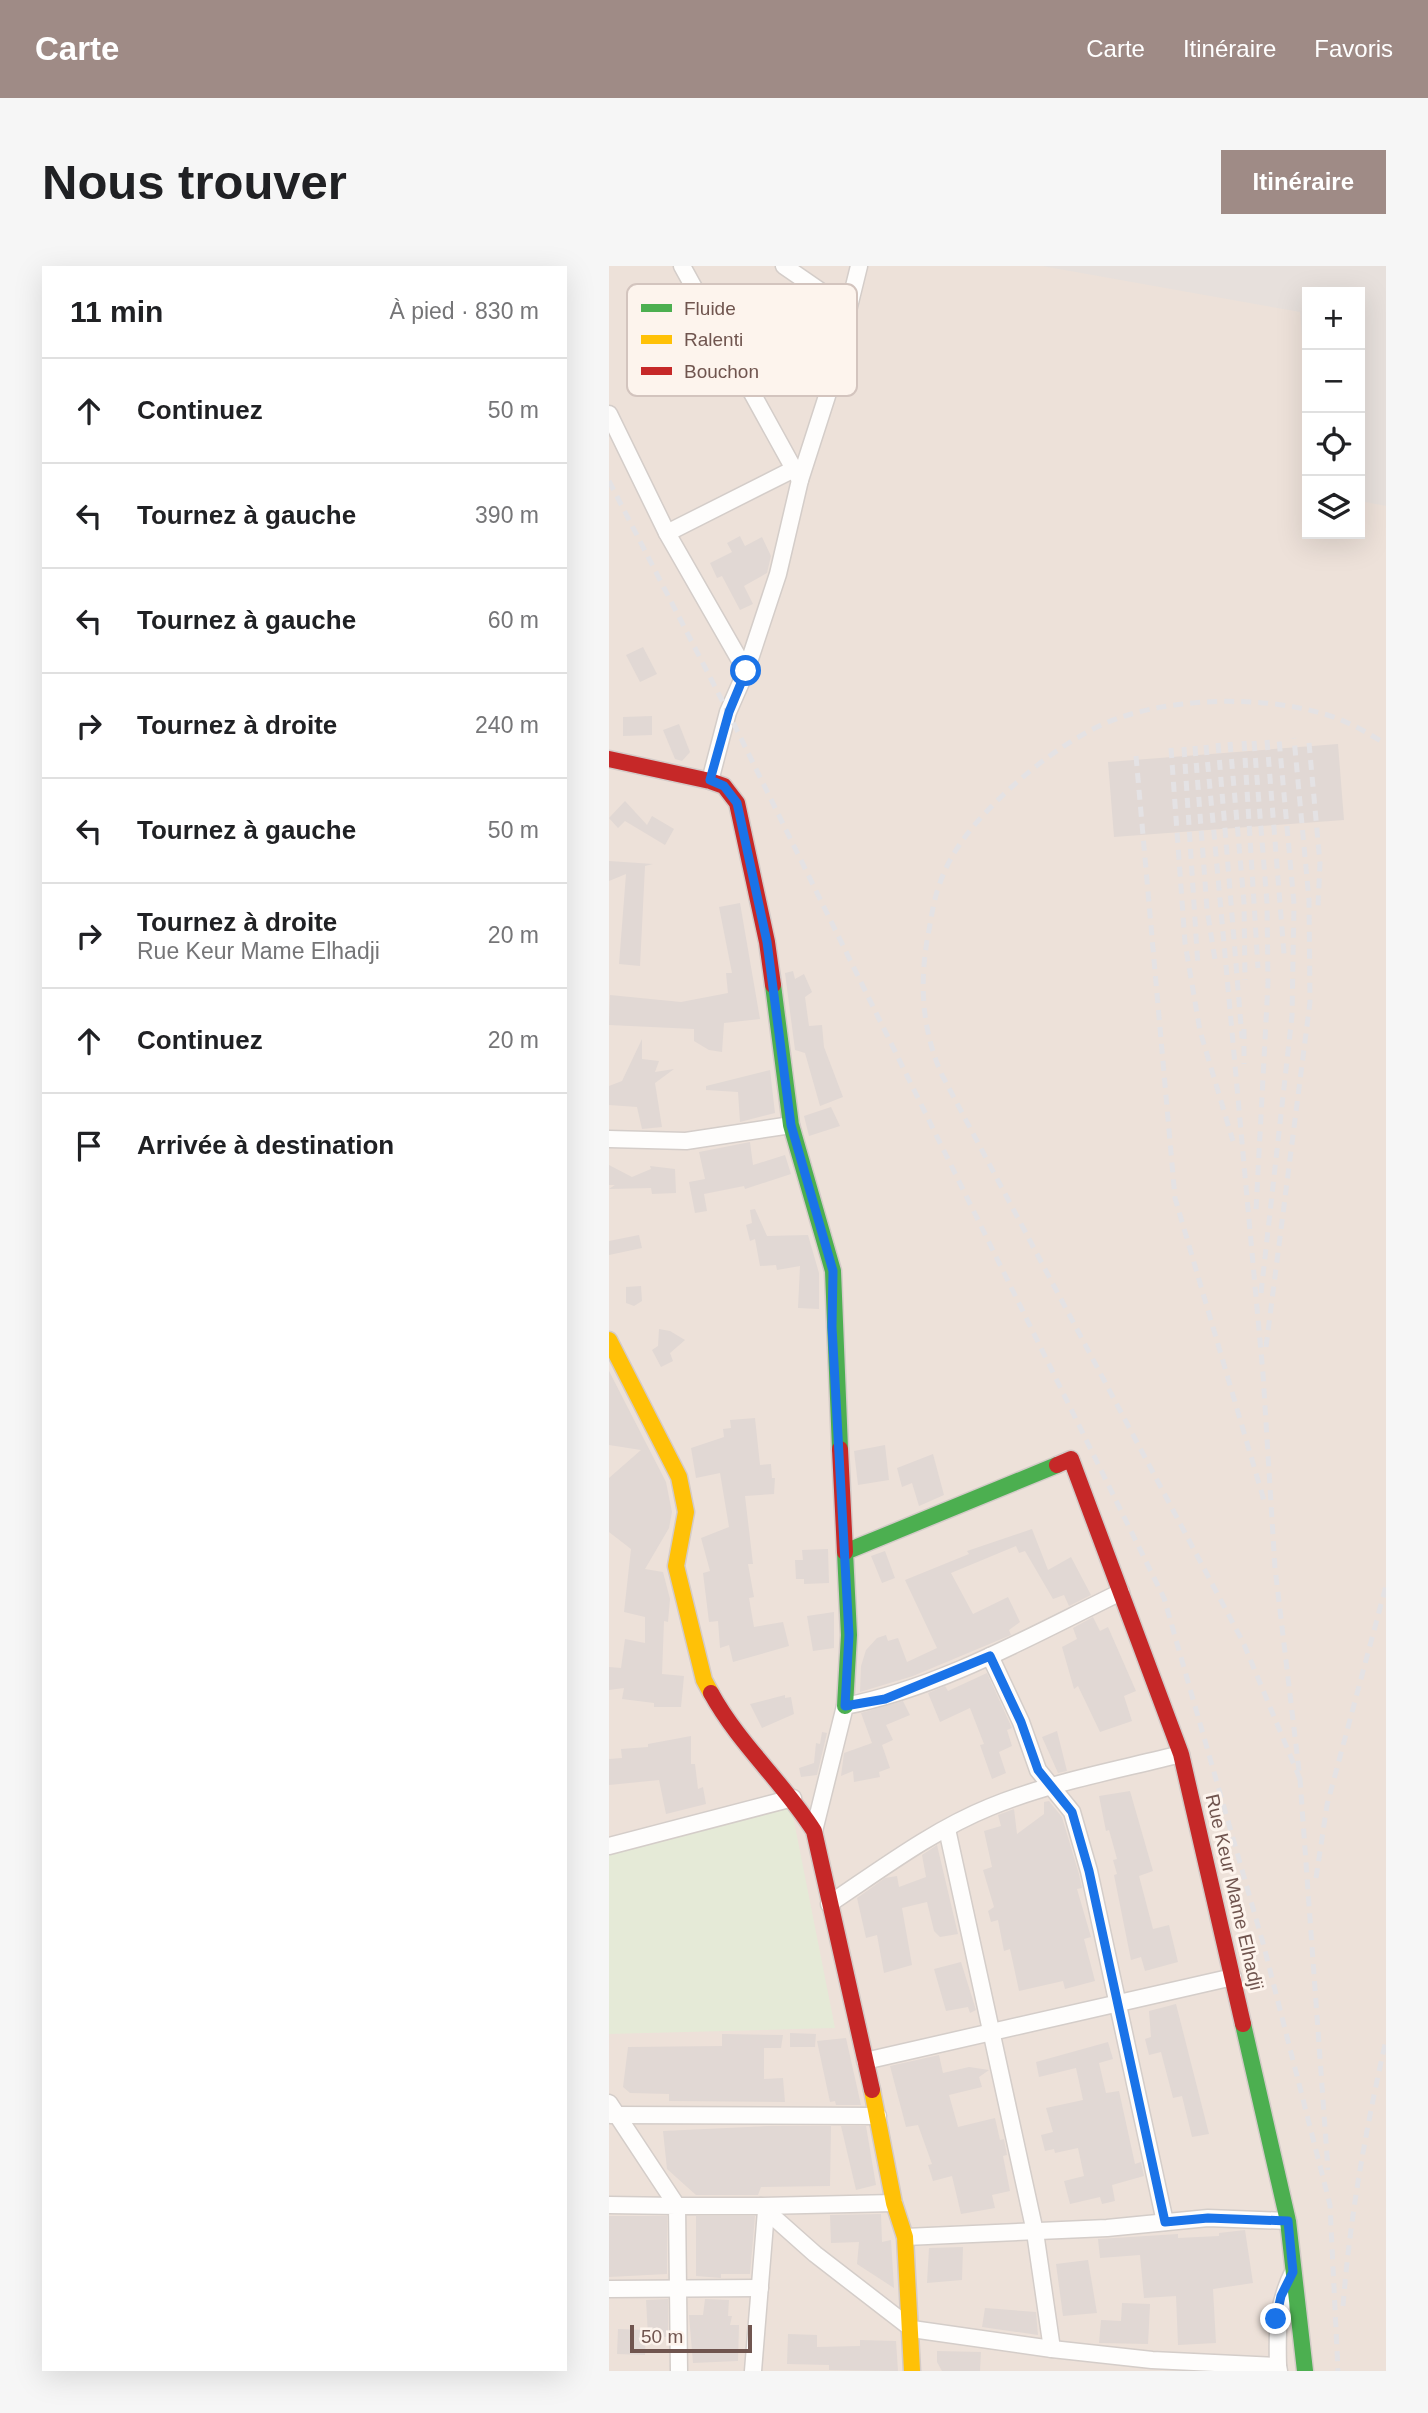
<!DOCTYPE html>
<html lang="fr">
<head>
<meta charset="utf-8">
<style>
	:root { --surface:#fff; --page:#f6f6f6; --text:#202124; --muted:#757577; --line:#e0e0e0; --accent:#9f8b86 }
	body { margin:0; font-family:Helvetica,sans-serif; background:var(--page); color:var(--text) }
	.controls { position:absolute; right:21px; top:21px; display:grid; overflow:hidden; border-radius:0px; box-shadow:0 7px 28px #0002 }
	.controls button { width:63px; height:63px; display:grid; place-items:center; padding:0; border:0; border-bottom:2px solid var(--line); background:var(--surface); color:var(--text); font:35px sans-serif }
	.scale { position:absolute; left:21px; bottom:18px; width:122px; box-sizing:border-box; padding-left:7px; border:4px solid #70554f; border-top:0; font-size:19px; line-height:24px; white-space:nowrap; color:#70554f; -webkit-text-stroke:5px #fdf4ed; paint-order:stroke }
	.stop { position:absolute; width:21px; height:21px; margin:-16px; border:5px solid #1a73e8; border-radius:50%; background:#fff }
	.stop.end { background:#1a73e8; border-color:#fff; box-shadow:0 2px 7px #0008 }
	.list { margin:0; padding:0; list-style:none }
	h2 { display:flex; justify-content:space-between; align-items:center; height:91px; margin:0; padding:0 28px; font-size:30px }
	h2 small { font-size:23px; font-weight:400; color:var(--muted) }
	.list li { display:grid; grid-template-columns:46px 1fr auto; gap:21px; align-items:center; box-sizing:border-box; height:105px; padding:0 28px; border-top:2px solid var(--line) }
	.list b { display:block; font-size:26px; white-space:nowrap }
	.list p { margin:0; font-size:23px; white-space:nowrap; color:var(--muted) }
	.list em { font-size:23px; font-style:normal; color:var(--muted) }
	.icon { flex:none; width:38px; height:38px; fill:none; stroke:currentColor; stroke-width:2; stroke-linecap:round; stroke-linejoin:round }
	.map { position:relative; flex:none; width:777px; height:2105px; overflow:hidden; border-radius:0px }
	header { display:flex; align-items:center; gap:42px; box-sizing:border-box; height:98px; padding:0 35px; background:var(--accent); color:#fff }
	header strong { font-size:33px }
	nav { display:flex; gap:38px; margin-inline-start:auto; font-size:24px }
	.intro { display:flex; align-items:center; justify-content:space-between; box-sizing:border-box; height:168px; padding:0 42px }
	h1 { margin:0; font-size:49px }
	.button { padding:18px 32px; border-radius:0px; background:var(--accent); color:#fff; font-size:24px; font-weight:700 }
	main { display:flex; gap:42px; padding:0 42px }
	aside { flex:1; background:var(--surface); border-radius:0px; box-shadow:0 7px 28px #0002 }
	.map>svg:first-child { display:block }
</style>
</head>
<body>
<header>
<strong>Carte</strong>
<nav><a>Carte</a><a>Itinéraire</a><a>Favoris</a></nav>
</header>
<div class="intro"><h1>Nous trouver</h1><a class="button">Itinéraire</a></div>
<main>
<aside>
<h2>11 min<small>À pied · 830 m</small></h2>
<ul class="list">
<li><svg class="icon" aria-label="ahead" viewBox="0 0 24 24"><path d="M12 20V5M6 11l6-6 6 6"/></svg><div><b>Continuez</b></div><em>50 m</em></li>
<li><svg class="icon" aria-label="left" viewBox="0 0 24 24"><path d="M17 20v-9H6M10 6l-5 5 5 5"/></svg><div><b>Tournez à gauche</b></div><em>390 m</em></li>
<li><svg class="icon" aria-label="left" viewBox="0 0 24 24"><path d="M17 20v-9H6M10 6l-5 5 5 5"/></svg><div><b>Tournez à gauche</b></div><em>60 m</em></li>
<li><svg class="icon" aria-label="right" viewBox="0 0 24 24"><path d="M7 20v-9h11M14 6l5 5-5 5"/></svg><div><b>Tournez à droite</b></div><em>240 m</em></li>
<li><svg class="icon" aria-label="left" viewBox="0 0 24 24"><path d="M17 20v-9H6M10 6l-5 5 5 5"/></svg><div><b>Tournez à gauche</b></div><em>50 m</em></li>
<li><svg class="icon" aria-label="right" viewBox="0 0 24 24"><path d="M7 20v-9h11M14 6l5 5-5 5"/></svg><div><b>Tournez à droite</b><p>Rue Keur Mame Elhadji</p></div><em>20 m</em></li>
<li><svg class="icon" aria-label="ahead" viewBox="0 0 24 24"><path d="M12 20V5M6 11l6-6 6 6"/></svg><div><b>Continuez</b></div><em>20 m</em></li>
<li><svg class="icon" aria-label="arrive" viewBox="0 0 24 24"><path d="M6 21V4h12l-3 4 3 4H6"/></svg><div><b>Arrivée à destination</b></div></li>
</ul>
</aside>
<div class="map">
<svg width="777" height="2105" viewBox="0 0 777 2105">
	<rect width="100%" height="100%" fill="#f5f0eb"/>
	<path fill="#ede1d9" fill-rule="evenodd" d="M 0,0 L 777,0 L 777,2105 L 0,2105 ZM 698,26 L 751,26 L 751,268 L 698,268 Z"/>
	<polygon fill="#e7e0dc" points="433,0 777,0 777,240 751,235 751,26 698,26 698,132 691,46"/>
	<polygon fill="#e5ead7" points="182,1540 226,1762 0,1768 0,1588"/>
	<g fill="#e1d8d4">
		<polygon points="131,270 136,280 153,271 162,290 158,307 135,320 144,338 131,344 113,310 108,312 101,297 123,286 118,277"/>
		<polygon points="34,381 48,408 31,416 17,389"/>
		<polygon points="43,450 43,469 14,470 14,451"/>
		<polygon points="70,458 81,486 73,495 66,493 54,464"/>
		<polygon points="729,478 735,554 505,571 499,496"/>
		<polygon points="16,535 38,559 43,550 65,563 56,579 16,555 9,562 0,552"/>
		<polygon points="0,595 44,598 36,600 31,700 10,698 17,608 0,615"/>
		<polygon points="131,637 151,753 115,757 113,786 100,784 85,775 85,763 0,759 1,729 72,736 119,727 117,707 123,707 110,641"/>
		<polygon points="184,705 186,713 195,708 203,726 196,731 200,760 213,759 215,781 234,831 211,840 196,787 186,784 176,707"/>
		<polygon points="33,773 33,793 50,795 46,806 65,803 46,817 53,861 33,863 28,841 0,839 0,820 13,815"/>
		<polygon points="161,804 166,847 131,856 129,826 97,824 97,820"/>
		<polygon points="222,841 231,860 200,870 195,850"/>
		<polygon points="141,876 144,899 176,889 182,908 136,923 135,920 95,928 98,945 86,947 80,916 96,913 90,886"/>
		<polygon points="0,899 23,911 42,903 41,900 66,903 67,927 43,928 42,922 0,923 6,919 0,919"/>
		<polygon points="146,943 158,970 199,969 210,1007 210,1043 189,1042 191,1000 168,1004 167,999 151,1000 146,973 141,975 137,959 143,957 141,944"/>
		<polygon points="30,969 33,982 0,989 0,975"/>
		<polygon points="32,1020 33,1035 25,1040 17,1037 17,1021"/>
		<polygon points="50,1063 61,1065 76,1074 61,1087 64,1095 52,1101 43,1084 49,1080"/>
		<polygon points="0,1105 57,1216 63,1246 60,1262 36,1303 54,1306 61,1333 59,1356 55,1355 53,1408 75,1410 72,1441 45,1441 45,1437 13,1433 15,1422 0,1424 0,1401 12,1402 16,1373 36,1377 36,1351 15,1346 22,1283 0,1266 0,1212 32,1184 0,1179"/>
		<polygon points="146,1152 151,1199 162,1198 163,1212 166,1212 165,1228 136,1230 144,1298 139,1298 145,1331 140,1332 145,1361 174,1356 180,1380 124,1396 120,1379 111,1382 109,1355 100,1356 94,1307 101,1305 92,1272 120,1261 111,1207 87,1212 82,1182 115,1171 114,1163 122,1162 121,1154"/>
		<polygon points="276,1179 280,1214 249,1219 245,1185"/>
		<polygon points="324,1188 335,1229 310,1240 303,1217 293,1221 288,1202"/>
		<polygon points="423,1263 439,1304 462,1291 482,1329 460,1340 455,1329 444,1333 416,1285 410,1287 407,1280 342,1307 364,1348 399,1331 411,1356 400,1364 402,1369 304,1410 251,1426 252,1400 257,1384 268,1372 277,1369 279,1375 289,1372 298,1396 328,1382 296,1314 360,1288 358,1285"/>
		<polygon points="219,1283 220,1317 195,1318 195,1313 187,1313 186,1294 194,1294 193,1284"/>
		<polygon points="276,1285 286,1312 273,1317 262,1290"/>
		<polygon points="225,1346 225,1382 204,1385 198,1350"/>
		<polygon points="484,1351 491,1365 499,1361 527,1425 515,1430 523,1455 491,1466 469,1420 465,1423 453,1381 468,1373 464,1362"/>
		<polygon points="378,1407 403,1462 398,1464 403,1480 390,1486 397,1507 383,1513 371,1479 375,1478 361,1442 331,1456 319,1427 336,1420 339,1425"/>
		<polygon points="176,1429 176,1432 182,1431 185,1448 153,1462 141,1438"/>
		<polygon points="294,1435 301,1449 277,1459 284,1474 273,1479 281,1502 270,1506 271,1511 245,1516 244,1505 232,1510 235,1487 263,1477 252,1447"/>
		<polygon points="448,1465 458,1505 449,1507 433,1471"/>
		<polygon points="213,1466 218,1467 208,1509 192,1511 190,1502 205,1497 207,1477 211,1478"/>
		<polygon points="82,1470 82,1498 86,1498 89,1523 94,1521 97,1538 57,1548 50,1514 0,1519 0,1493 13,1492 12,1483 39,1481 39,1478"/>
		<polygon points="521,1525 544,1605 530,1610 544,1663 560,1659 569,1696 536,1705 532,1691 522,1694 505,1609 508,1608 504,1594 508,1593 500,1564 497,1565 490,1530"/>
		<polygon points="440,1535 453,1551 470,1608 473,1622 468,1623 482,1671 475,1673 486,1715 456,1723 454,1715 410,1725 401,1683 395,1685 389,1654 382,1656 379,1645 385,1641 374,1604 383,1601 375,1565 392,1560 389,1549 405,1543 408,1568 435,1548 435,1536"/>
		<polygon points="328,1579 349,1668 331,1671 325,1665 318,1636 293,1642 303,1699 275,1707 268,1669 257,1672 248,1632 276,1612 288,1610 290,1621 317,1611 313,1589"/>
		<polygon points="352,1696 367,1744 361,1747 359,1741 337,1745 325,1703"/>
		<polygon points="567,1738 600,1868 583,1871 573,1830 564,1832 552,1786 540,1789 536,1773 542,1771 540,1745"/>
		<polygon points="181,1767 207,1768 206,1781 181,1781"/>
		<polygon points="113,1768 174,1769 172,1782 155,1782 155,1813 174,1812 176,1836 60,1835 60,1828 21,1827 14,1821 19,1781 113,1780"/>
		<polygon points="237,1772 239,1781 252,1839 227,1839 226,1835 221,1836 208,1775"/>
		<polygon points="499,1776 504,1793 490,1797 497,1827 510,1825 526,1898 532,1896 535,1910 503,1919 506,1935 493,1938 491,1931 461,1938 455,1915 475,1910 469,1882 446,1887 445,1883 436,1885 432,1869 444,1866 437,1842 474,1834 467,1802 430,1811 427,1796"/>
		<polygon points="330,1789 334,1807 360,1801 380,1804 370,1811 373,1821 340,1829 349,1861 386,1852 391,1874 395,1873 398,1889 394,1890 401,1925 383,1929 386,1942 352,1948 343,1910 324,1915 319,1899 323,1898 309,1859 297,1861 281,1800"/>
		<polygon points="159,1860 222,1860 221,1920 152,1921 149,1929 87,1929 58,1903 54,1865"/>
		<polygon points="232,1860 257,1860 267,1919 247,1924"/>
		<polygon points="272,1948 273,1976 282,1974 285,2022 248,1998 250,1976 222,1977 221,1949"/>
		<polygon points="0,1950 58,1950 58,2008 0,2011"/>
		<polygon points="87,1950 146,1950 141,2008 112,2008 112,2012 87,2010"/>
		<polygon points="636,1964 644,2017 604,2023 607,2077 569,2079 567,2030 535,2032 531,1989 491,1992 489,1973 569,1968 569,1972 610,1970 610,1967"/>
		<polygon points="354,1981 353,2014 318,2017 320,1982"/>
		<polygon points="479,1994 488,2047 454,2050 447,1998"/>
		<polygon points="59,2033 59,2071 39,2070 37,2034"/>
		<polygon points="96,2033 120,2034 119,2050 123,2050 121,2059 130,2059 129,2095 84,2097 80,2049 94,2049"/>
		<polygon points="513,2037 541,2038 539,2078 490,2077 492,2054 512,2055"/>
		<polygon points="376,2042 427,2046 429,2069 373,2061"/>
		<polygon points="9,2063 37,2064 36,2089 8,2088"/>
		<polygon points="179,2068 208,2069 208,2081 251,2080 251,2074 287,2075 289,2105 220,2104 220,2099 178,2098"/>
		<polygon points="328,2085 372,2086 371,2105 333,2105 328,2096"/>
	</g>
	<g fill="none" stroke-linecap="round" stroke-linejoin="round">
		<g stroke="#d4cdc9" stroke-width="19">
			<g id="street">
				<polyline points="73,0 191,214"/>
				<polyline points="175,0 239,44"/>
				<polyline points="0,148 58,267 137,405"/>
				<polyline points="58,267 183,204"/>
				<polyline points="101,515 119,446 137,405 169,308 191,214 218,130 250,0"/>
				<polyline points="0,873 77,875 182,859"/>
				<polyline points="381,1390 412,1456 429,1504 463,1546 480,1605 556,1956"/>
				<polyline points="338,1563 426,1966 443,2083"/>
				<path d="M 205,1565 L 236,1440 C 333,1421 423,1369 512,1326"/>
				<polyline points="0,1580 184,1532"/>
				<path d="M 220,1638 C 271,1604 324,1564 381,1541 C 442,1516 509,1504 572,1488"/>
				<polyline points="256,1795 624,1711"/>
				<polyline points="0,1837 68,1940 152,1940 206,1988 303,2063 443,2083 543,2094 669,2100 670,2105"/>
				<polyline points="2,1849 269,1850"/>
				<polyline points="0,1939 68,1940 70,2105"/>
				<polyline points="152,1940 285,1937"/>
				<polyline points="296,1971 498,1962 599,1952 679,1955"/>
				<polyline points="0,2023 151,2022"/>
				<path d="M 669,2100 C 668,2064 668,2038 684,2006"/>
				<polyline points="144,2105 157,1945"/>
			</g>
		</g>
		<g stroke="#d4cbc8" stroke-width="19">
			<g id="fast">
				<polyline points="164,719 182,859 224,1005 231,1183"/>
				<polyline points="236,1440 240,1369 236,1286 448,1199"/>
				<polyline points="634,1758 679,1955 696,2105"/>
			</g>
		</g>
		<g stroke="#d4cbc8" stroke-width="19">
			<g id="slow">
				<polyline points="0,1074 70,1211 77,1246 67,1300 95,1414 102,1427"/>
				<polyline points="263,1824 285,1937 296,1971 303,2105"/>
			</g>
		</g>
		<g stroke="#d4cbc8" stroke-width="19">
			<g id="jam">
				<polyline points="0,493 101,515 115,520 128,537 158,676 164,719"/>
				<polyline points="231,1183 236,1286"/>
				<polyline points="448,1199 462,1193 572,1488 634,1758"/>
				<path d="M 102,1427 C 130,1478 174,1516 205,1565 L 263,1824"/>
			</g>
		</g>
		<use href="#street" stroke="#fefdfc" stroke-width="16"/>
		<use href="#fast" stroke="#4caf50" stroke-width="16"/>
		<use href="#slow" stroke="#ffc107" stroke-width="16"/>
		<use href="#jam" stroke="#c62828" stroke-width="16"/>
		<g stroke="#e4e2e4" stroke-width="5" stroke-dasharray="10 7" stroke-linecap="butt">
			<polyline points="0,215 119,446 555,1332 654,1677 721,1939 729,2105"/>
			<polyline points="658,474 675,688"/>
			<polyline points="635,475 649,702"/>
			<polyline points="645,475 658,637 659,717 647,944"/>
			<polyline points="621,476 635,637 636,714"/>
			<polyline points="609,477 633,772"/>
			<polyline points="700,477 711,597 709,641"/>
			<polyline points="597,479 654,1108 666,1302 691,1513 719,1904"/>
			<polyline points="586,480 598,643 607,700"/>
			<polyline points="575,481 589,701"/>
			<polyline points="562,482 576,677 591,765 624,875"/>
			<polyline points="527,490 566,932 656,1238"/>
			<polyline points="635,763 635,798"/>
			<polyline points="652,1027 683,750 685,638 670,473"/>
			<polyline points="657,1081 701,736 700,634 685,472"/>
			<path d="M 691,1513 L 634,1376 L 333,809 C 312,762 310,714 320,664 C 323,648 325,632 331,617 C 342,584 367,555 392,531 C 420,504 451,480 486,462 C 547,431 649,428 715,448 C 737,454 757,466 777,478"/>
			<polyline points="707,1612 718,1539 777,1320"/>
			<path d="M 734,2040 C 741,1950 757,1862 777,1774"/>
		</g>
	</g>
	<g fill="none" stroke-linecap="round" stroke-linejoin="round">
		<polyline stroke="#1a73e8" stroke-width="9" points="137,405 120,446 101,514 115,520 128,537 158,676 182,859 224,1005 223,1061 240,1369 236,1440 276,1433 381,1390 412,1456 429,1504 463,1546 480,1605 556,1956 599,1952 679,1955 684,2006 672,2030 667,2053"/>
	</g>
	<g text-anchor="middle" stroke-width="6" stroke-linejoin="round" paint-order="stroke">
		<g font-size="19" fill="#70554f" stroke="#fdf4ed">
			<text transform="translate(626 1626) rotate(77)" y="7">Rue Keur Mame Elhadji</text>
		</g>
	</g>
	<rect x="18" y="18" width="230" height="112" rx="10" fill="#fdf4ed" stroke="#d3c4be" stroke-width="2"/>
	<rect x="32" y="38" width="31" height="8" fill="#4caf50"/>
	<rect x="32" y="69" width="31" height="9" fill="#ffc107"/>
	<rect x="32" y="101" width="31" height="8" fill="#c62828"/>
	<g font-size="19" fill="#70554f">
		<text x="75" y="49">Fluide</text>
		<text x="75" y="80">Ralenti</text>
		<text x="75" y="112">Bouchon</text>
	</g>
</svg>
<div class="controls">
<button>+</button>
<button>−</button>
<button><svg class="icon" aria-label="locate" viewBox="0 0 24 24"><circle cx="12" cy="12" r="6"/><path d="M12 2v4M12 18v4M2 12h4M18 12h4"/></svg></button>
<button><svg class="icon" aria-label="layers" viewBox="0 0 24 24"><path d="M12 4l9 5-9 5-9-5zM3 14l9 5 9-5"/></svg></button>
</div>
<div class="scale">50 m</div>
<div class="stop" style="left:137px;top:405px"></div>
<div class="stop end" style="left:667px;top:2053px"></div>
</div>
</main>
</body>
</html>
